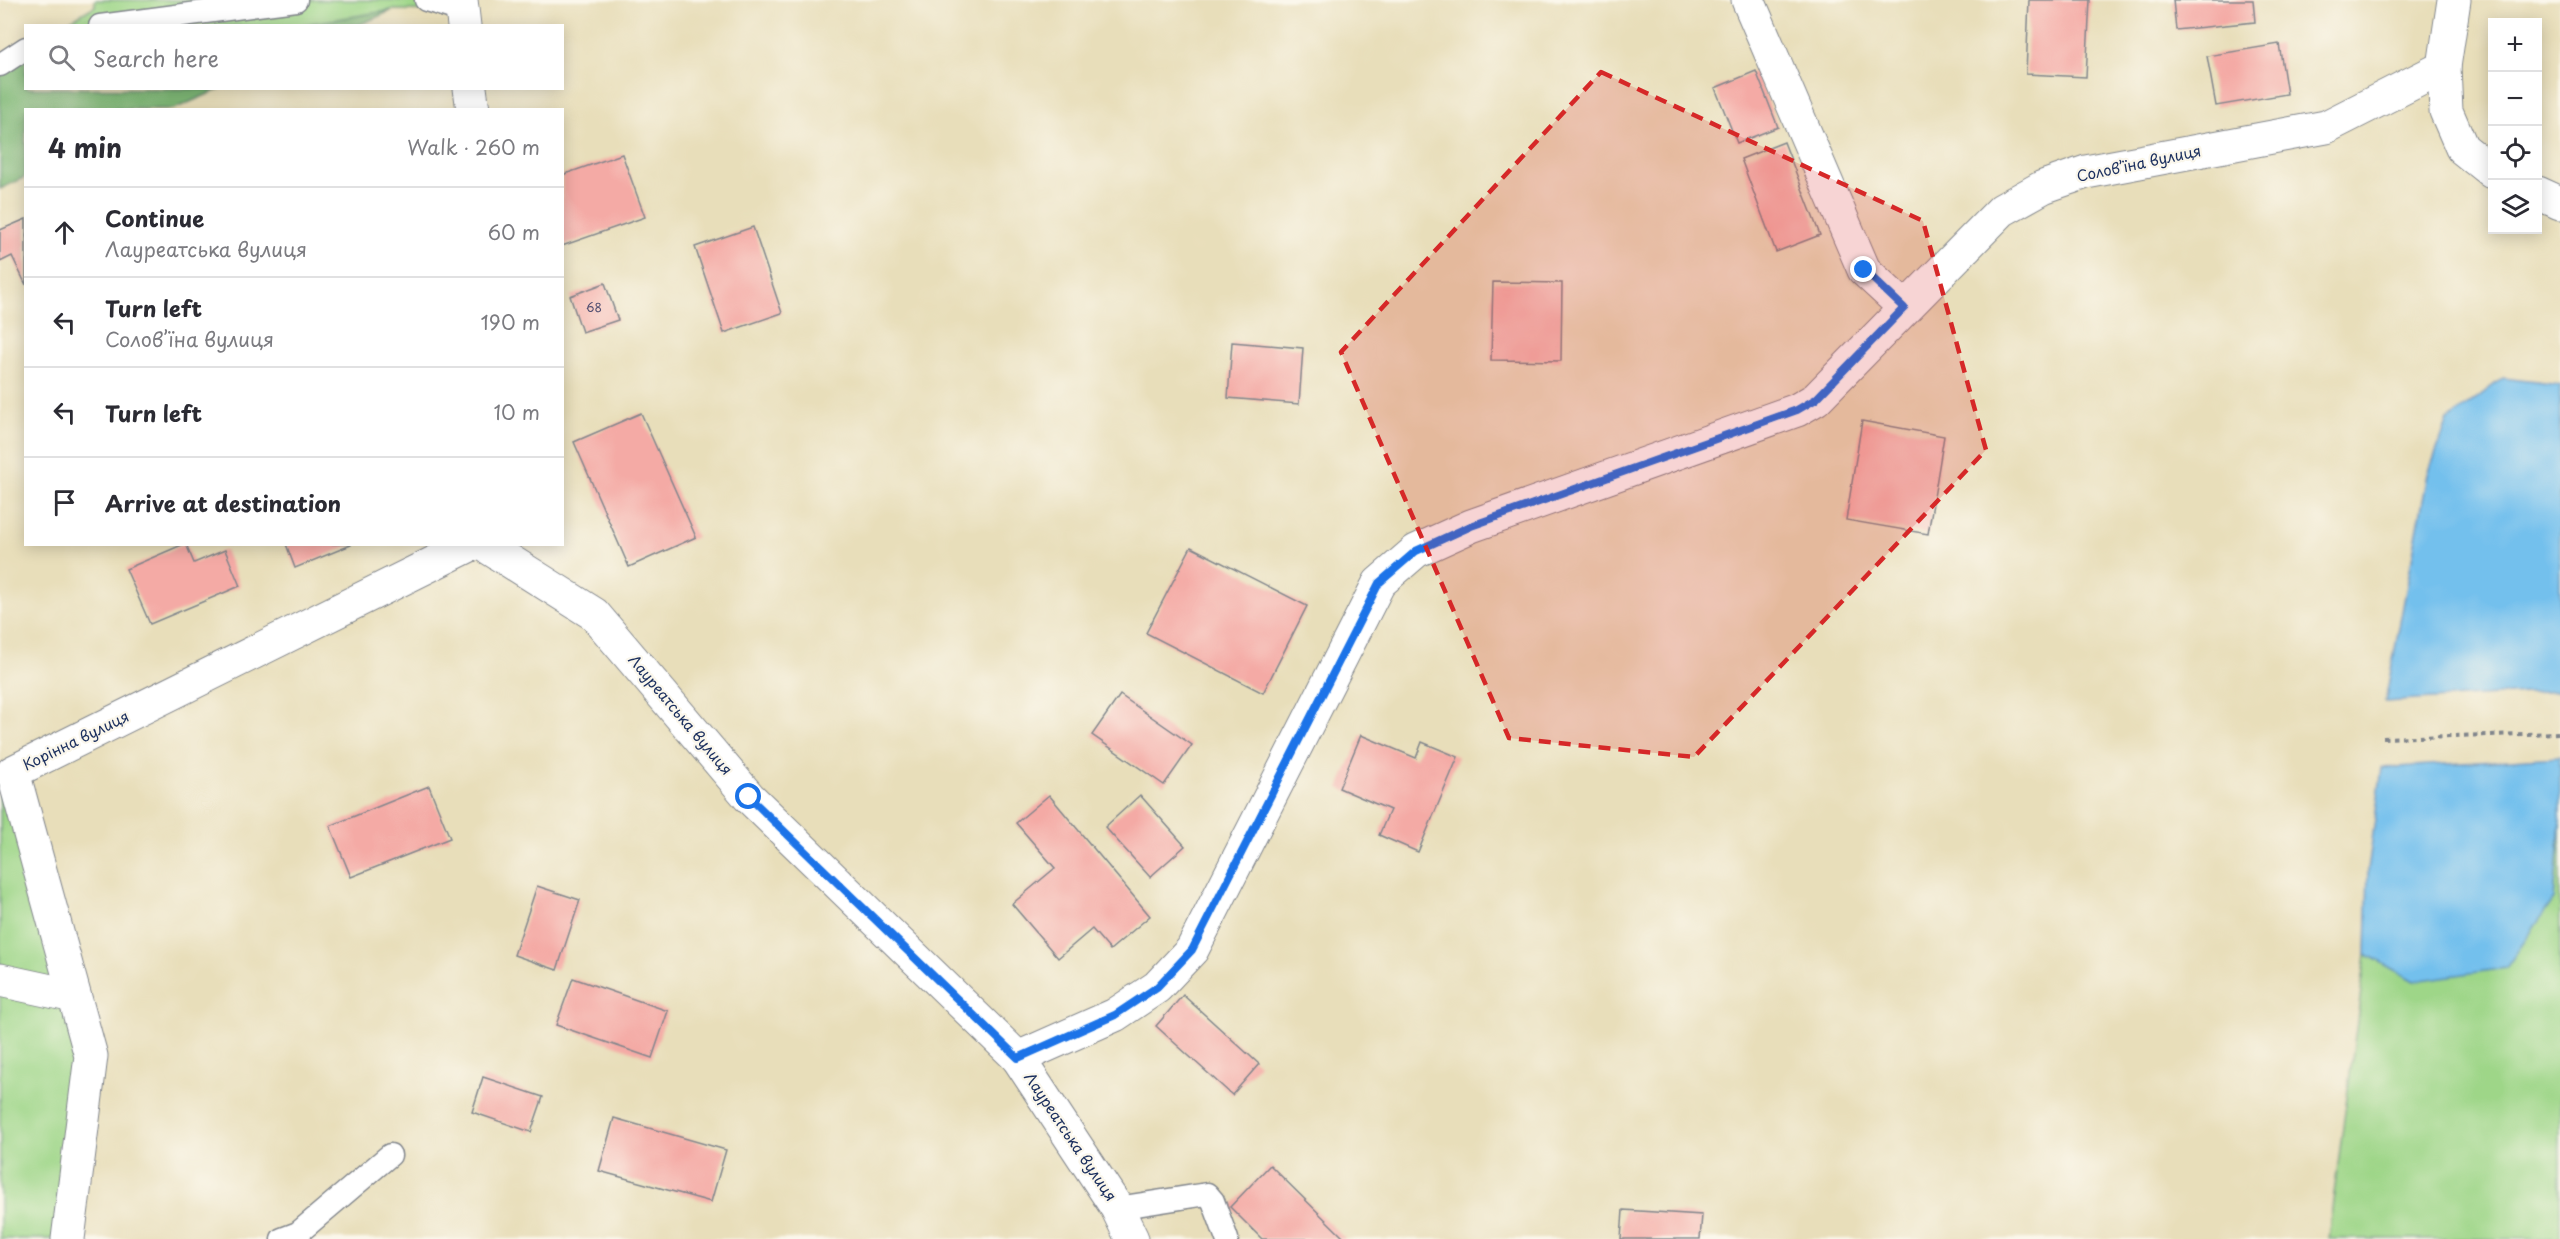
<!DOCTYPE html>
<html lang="en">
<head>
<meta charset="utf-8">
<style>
	:root { --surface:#fff; --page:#f2f2f3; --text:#2b2b33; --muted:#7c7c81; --line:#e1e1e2 }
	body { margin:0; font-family:"Playpen Sans",sans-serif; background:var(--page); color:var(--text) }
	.controls { position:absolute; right:18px; top:18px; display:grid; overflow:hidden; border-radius:0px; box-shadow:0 3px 15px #0003 }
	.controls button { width:54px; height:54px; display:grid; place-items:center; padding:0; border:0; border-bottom:2px solid var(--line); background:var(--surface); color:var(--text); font:30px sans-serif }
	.stop { position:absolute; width:18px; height:18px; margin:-14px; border:4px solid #1a73e8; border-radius:50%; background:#fff }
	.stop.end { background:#1a73e8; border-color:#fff; box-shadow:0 2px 6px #0008 }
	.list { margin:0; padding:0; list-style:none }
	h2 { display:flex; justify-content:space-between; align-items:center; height:78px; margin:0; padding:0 24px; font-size:26px }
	h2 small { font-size:20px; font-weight:400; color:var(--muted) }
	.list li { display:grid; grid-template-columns:39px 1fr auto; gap:18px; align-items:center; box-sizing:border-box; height:90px; padding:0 24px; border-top:2px solid var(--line) }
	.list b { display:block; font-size:22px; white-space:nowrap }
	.list p { margin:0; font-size:20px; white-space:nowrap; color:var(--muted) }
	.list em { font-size:20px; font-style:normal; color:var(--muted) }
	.icon { flex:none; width:33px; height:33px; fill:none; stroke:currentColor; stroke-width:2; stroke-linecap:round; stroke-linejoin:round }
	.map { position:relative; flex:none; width:2560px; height:1239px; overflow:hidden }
	.search { position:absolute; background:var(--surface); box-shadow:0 3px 15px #0003; left:24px; top:24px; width:540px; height:66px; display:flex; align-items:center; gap:15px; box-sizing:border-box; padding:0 21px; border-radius:0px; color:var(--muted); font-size:22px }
	.panel { position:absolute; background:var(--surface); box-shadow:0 3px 15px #0003; left:24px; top:108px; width:540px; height:438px; border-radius:0px }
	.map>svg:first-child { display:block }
</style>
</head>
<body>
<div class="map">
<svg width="2560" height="1239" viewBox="0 0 2560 1239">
	<rect width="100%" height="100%" fill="#fbf7ec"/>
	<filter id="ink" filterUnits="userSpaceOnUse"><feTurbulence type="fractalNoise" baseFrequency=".0167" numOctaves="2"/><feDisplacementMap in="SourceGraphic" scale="12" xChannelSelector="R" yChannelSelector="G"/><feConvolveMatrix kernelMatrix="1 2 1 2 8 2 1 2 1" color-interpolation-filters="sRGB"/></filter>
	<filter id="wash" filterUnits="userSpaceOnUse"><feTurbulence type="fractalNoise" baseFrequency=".008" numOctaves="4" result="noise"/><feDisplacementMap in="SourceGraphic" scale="24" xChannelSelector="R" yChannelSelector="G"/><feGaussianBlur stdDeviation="1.35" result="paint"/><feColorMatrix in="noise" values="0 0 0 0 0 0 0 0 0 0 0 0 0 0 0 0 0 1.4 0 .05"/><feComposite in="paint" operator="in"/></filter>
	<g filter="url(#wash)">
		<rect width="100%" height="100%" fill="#e8deba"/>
		<g fill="#9ed688" stroke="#5c8273" stroke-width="1.5">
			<polygon points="95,0 461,0 462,11 393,10 301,26 61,26 95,6"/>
			<polygon points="0,780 91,1056 68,1239 0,1239"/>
			<polygon points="2560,820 2560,1239 2328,1239 2366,954 2414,981 2554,899"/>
		</g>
		<g fill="#7eb774" stroke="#4c7369" stroke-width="1.5">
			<polygon points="393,10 359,25 301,25"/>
			<polygon points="25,46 26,88 220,89 174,109 26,110 25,177 0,189 0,61"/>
		</g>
		<g fill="#73c0ed" stroke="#4778a6" stroke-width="1.5">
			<polygon points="2503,378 2560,385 2560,691 2385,702 2428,474 2448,420"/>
			<polygon points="2560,757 2560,820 2554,899 2506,968 2414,981 2366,954 2368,870 2382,768"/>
		</g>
		<g id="blocks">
			<g fill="#f4aaa5">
				<polygon points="2029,0 2090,0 2086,77 2026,74"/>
				<polygon points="2173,0 2253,0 2255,22 2176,30"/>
				<polygon points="2279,44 2287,94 2216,106 2207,56"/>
				<polygon points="1756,71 1778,127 1737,143 1715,88"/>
				<polygon points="1784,142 1820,235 1776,252 1741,159"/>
				<polygon points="622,154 645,217 562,246 562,175"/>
				<polygon points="26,219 26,285 12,256 0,262 0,230"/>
				<polygon points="753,227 782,313 724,333 695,247"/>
				<polygon points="1493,282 1562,283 1561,361 1491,360"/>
				<polygon points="605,283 618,320 582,332 570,296"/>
				<polygon points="1232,342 1303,348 1299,404 1228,398"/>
				<polygon points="641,413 696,537 629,567 574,442"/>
				<polygon points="1862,421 1944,436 1928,534 1846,520"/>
				<polygon points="184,544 186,544 194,563 225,550 240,586 150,624 126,569"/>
				<polygon points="286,544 351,544 351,545 295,568"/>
				<polygon points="1191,547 1307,606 1263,693 1146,633"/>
				<polygon points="1120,695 1192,745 1164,785 1092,735"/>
				<polygon points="1361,735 1416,758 1422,742 1458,757 1418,852 1379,835 1390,810 1339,788"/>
				<polygon points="429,786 450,838 351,877 330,826"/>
				<polygon points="1049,795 1150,916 1110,950 1092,929 1058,958 1012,904 1055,868 1016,823"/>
				<polygon points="1140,795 1185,846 1150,877 1105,827"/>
				<polygon points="537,886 580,900 557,970 514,955"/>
				<polygon points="573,978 668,1011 652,1058 556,1025"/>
				<polygon points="1183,995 1259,1064 1232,1095 1156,1026"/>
				<polygon points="483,1077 543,1097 531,1132 472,1112"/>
				<polygon points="614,1118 726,1150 711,1202 599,1171"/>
				<polygon points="1270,1165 1345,1239 1262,1239 1230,1207"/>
				<polygon points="1623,1210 1702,1215 1700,1239 1621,1239"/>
			</g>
		</g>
	</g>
	<g filter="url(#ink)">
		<use href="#blocks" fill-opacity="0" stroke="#82868c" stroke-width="1.5"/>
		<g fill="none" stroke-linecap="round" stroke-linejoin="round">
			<g stroke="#82868c" stroke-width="25">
				<g id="lane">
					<polyline points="426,0 462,11"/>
					<polyline points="100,26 296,0"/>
					<polyline points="0,65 26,48"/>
					<polyline points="1117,1208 1207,1194 1213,1201 1227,1239"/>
					<polyline points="282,1239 298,1233 390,1155"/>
				</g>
			</g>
			<g stroke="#82868c" stroke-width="35">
				<g id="street">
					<polyline points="461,0 464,26"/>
					<polyline points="1748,0 1864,270 1904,307"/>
					<polyline points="2444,67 2446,111 2462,148 2492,172"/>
					<polyline points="470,88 473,110"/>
					<polyline points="2538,193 2560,203"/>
					<polyline points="483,544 594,614 749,797 1018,1058 1117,1208 1132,1239"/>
					<polyline points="0,980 74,996"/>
					<polyline points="1018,1058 1115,1015 1157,987 1192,950 1379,583 1416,551 1471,526 1797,410 1816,399 2002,210 2043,187 2086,172 2326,127 2444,67 2454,0"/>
					<polyline points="68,1239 91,1056 13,772 472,544"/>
				</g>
			</g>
			<polyline stroke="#82868c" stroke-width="4" stroke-dasharray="4.5 4.5" stroke-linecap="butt" points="2383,738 2560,733"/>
			<use href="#lane" stroke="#fff" stroke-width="22"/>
			<use href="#street" stroke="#fff" stroke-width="33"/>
		</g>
	</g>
	<g fill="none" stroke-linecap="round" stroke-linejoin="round" filter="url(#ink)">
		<polyline stroke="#1a73e8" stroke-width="8" points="749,797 1018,1058 1115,1015 1157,987 1192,950 1379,583 1416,551 1471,526 1797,410 1816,399 1904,308 1864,270"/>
	</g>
	<path fill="#d62828" fill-opacity="0.2" stroke="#d62828" stroke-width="4.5" stroke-dasharray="12 8" stroke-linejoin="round" d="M 1601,72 L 1923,221 L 1986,450 L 1694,757 L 1509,738 L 1341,352 Z"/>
	<g text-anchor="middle" stroke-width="4.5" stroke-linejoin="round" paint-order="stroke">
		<g font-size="12" fill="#514e70">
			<text x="594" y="312">68</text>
		</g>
		<g font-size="15" fill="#1b2f5e" stroke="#fbf7ec">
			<text transform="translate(2139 164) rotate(-12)" y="5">Соловʼїна вулиця</text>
			<text transform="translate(680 715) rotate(50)" y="5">Лауреатська вулиця</text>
			<text transform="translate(76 741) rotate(-26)" y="5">Корінна вулиця</text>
			<text transform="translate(1070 1137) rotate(56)" y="5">Лауреатська вулиця</text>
		</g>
	</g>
</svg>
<div class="controls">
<button>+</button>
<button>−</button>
<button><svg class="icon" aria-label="locate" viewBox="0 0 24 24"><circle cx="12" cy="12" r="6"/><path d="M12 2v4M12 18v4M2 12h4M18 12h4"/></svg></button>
<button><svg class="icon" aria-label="layers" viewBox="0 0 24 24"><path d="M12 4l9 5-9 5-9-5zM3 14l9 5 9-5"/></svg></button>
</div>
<div class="stop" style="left:749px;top:797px"></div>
<div class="stop end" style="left:1864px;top:270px"></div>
<div class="search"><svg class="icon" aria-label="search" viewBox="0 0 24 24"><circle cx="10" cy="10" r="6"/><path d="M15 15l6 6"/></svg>Search here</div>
<section class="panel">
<h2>4 min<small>Walk · 260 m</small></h2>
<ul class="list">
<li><svg class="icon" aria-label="ahead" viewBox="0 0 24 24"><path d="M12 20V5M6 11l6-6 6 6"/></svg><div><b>Continue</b><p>Лауреатська вулиця</p></div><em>60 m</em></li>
<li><svg class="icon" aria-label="left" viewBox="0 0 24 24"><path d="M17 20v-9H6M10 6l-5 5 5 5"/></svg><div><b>Turn left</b><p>Соловʼїна вулиця</p></div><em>190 m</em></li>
<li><svg class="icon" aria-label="left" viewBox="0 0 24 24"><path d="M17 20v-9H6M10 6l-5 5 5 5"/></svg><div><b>Turn left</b></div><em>10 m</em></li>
<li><svg class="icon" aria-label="arrive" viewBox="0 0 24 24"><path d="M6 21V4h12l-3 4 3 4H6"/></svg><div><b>Arrive at destination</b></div></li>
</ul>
</section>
</div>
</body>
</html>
